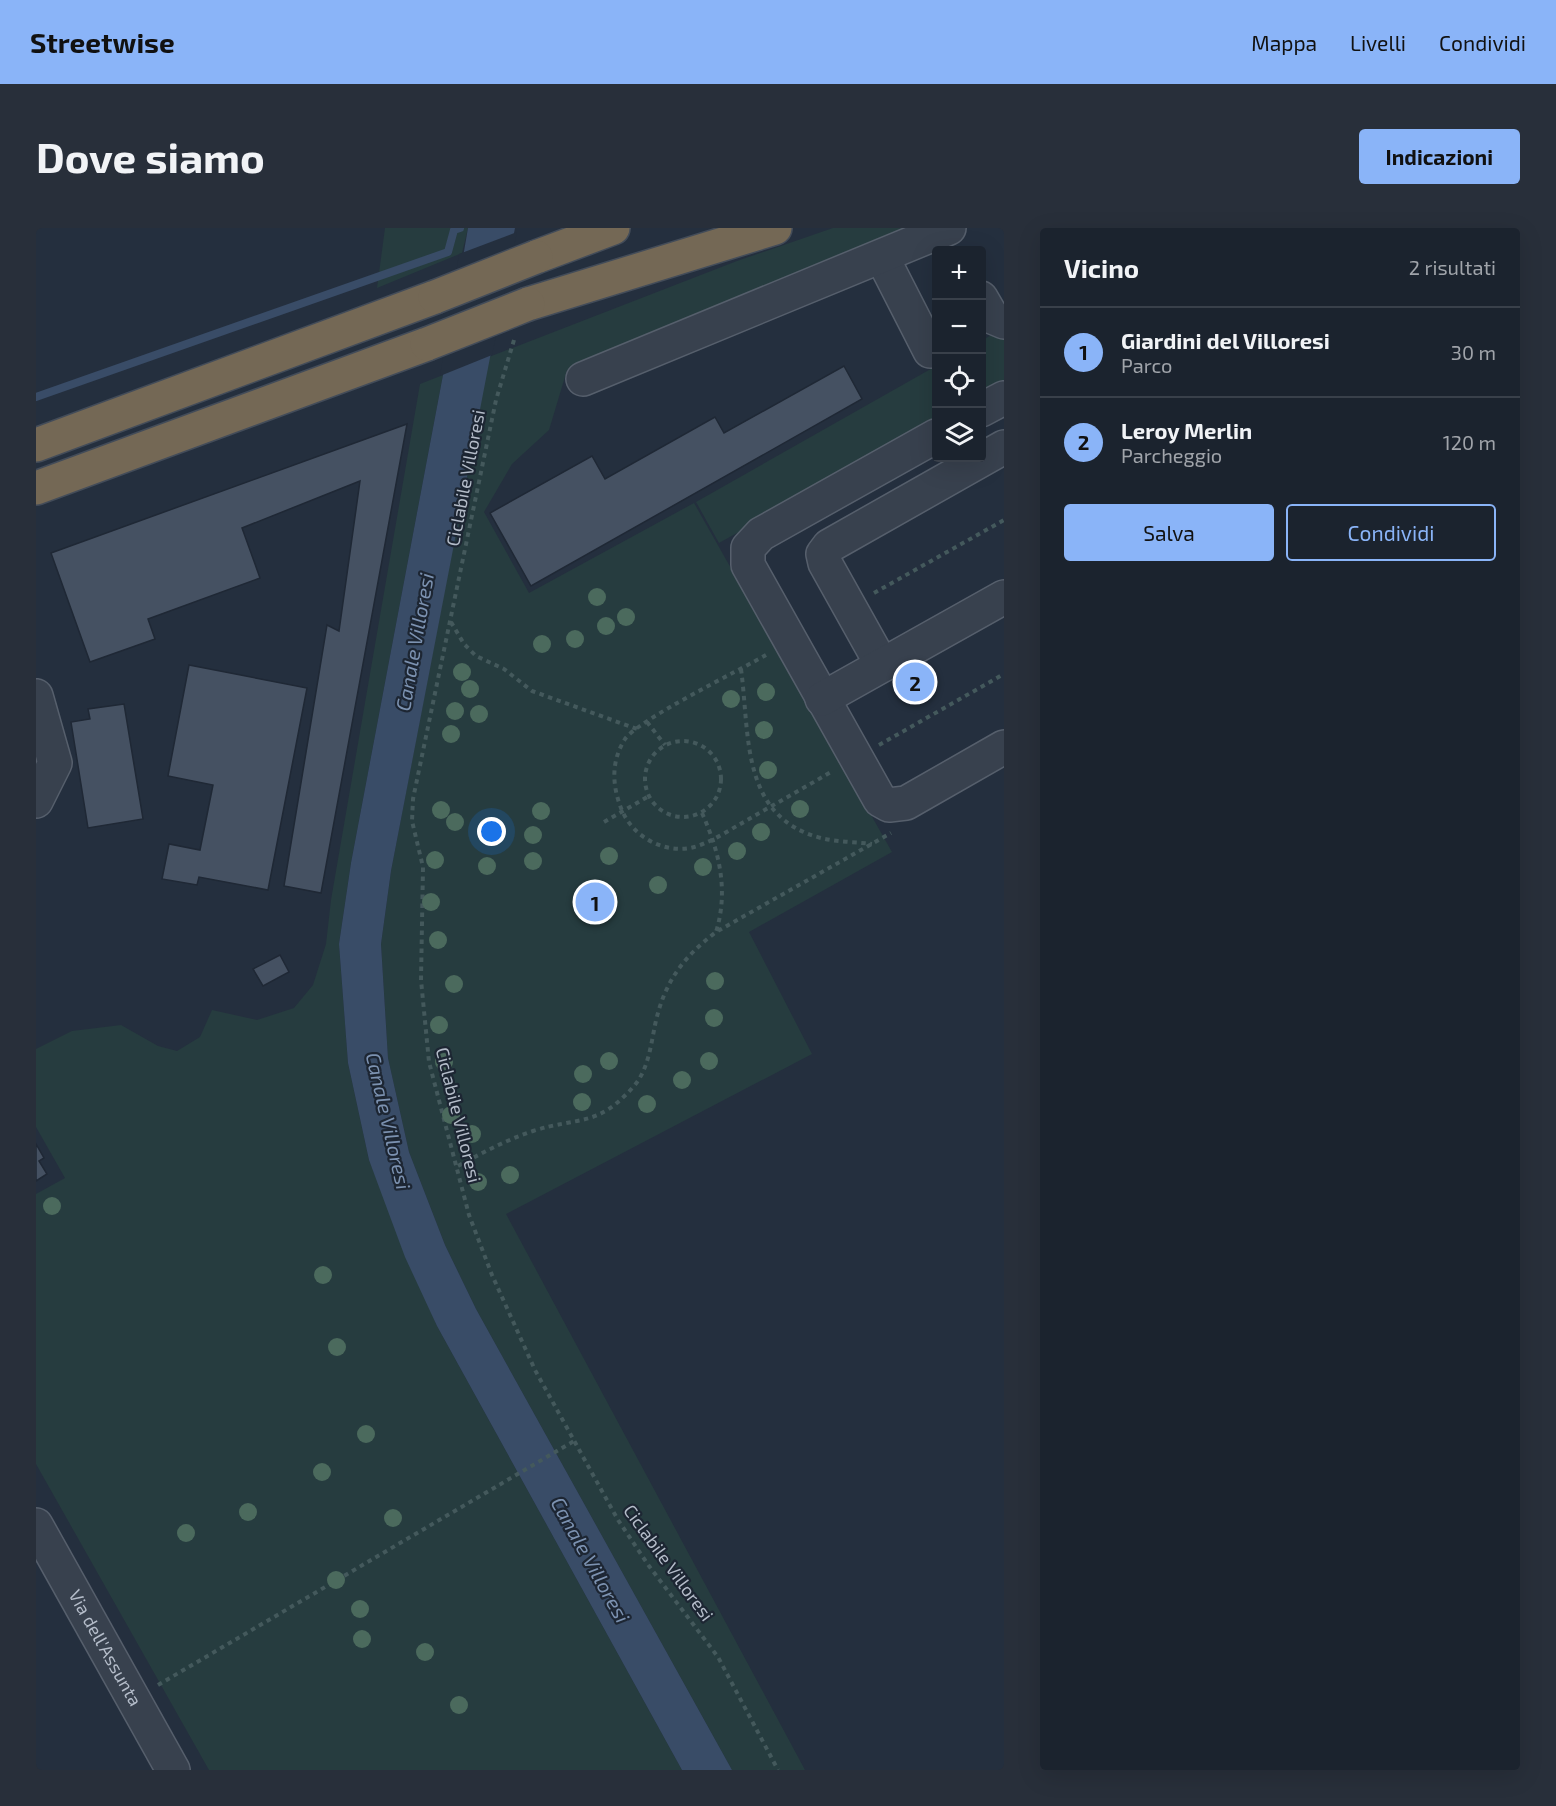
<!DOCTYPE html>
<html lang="it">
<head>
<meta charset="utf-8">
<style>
	:root { --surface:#1b232e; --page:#282f3a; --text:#f1f3f6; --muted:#a0a4aa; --line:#39404a; --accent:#8ab4f8 }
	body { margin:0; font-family:"Exo 2",sans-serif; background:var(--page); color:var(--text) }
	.controls { position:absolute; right:18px; top:18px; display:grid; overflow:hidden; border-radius:6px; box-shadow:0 6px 24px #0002 }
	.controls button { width:54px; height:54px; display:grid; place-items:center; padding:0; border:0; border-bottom:2px solid var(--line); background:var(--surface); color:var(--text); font:30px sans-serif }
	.you { position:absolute; left:456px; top:604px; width:21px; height:21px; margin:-15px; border:4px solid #fff; border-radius:50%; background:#1a73e8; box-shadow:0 0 0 9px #1a73e833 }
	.badge { display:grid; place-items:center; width:39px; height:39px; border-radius:50%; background:var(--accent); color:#111; font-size:20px; font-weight:700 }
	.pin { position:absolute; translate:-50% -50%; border:3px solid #fff; box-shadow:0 2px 6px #0006 }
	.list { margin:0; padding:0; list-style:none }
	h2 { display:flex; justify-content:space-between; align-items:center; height:78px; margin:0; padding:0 24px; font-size:26px }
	h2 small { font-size:20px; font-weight:400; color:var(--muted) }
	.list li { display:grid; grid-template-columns:39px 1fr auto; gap:18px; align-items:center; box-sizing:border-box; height:90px; padding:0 24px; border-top:2px solid var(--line) }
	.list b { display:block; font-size:22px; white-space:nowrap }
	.list p { margin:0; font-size:20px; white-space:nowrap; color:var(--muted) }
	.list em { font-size:20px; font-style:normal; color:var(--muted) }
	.actions { display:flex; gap:12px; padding:18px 24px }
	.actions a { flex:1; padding:14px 0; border:2px solid var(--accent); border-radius:6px; text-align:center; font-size:21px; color:var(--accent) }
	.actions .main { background:var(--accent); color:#111 }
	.icon { flex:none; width:33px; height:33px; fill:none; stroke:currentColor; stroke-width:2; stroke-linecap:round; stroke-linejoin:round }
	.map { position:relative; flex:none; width:968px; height:1542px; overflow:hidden; border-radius:6px }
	header { display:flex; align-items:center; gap:36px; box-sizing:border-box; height:84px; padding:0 30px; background:var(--accent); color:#111 }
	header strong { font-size:28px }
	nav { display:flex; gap:33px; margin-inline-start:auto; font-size:21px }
	.intro { display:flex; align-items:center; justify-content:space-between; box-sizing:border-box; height:144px; padding:0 36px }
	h1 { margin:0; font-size:42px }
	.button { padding:15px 27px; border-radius:6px; background:var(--accent); color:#111; font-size:21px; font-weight:700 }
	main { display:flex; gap:36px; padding:0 36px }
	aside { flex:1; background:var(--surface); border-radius:6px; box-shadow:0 6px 24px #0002 }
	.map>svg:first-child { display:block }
</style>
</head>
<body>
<header>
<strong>Streetwise</strong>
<nav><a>Mappa</a><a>Livelli</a><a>Condividi</a></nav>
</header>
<div class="intro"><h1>Dove siamo</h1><a class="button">Indicazioni</a></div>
<main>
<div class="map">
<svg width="968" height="1542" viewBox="0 0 968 1542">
	<rect width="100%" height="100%" fill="#242f3e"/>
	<g fill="#263c3f">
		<polygon points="349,0 432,0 426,25 341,60"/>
		<polygon points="797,0 887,0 531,142 513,202 476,236 448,284 493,365 658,275 856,624 713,704 776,826 470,986 769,1542 696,1542 440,1081 409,1017 373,924 352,830 345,716 355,643 453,129 701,33"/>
		<polygon points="968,100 968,157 945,169 945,113"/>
		<polygon points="900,138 900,194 683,315 660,274"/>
		<polygon points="407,147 315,635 303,716 312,835 333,932 401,1098 646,1542 173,1542 0,1236 0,966 29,950 0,899 0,821 36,803 85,797 122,818 141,823 164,809 176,782 221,792 258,780 277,757 290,716 295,672 384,156"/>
	</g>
	<polygon fill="#394c67" points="432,0 479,0 355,643 345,716 352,830 373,924 409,1017 440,1081 696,1542 646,1542 401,1098 369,1029 333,932 312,835 303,716 315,635 407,147"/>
	<polygon fill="#242f3e" points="481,4 456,127 404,148 423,26"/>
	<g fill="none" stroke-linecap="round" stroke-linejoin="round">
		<polyline stroke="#394c67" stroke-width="8" points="0,169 412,24 418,2 424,0"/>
	</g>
	<g fill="#455162" stroke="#1f2835" stroke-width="1.5">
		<polygon points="808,138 826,171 495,358 454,285 556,228 569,251 679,189 688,205"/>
		<polygon points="371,196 285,665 248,658 291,397 303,403 324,253 206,300 224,350 112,391 119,411 54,434 15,325"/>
		<polygon points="153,437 271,460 232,662 163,649 161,657 126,651 133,616 164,622 177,557 132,548"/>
		<polygon points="88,476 107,591 52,600 35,494 54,491 52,481"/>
		<polygon points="244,727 253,744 227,758 217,741"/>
		<polygon points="0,916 8,930 3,933 11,946 0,953"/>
	</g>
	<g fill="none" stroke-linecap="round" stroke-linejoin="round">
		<g stroke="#565f6c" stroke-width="36">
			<g id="minor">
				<polyline points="846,29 894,123 900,119"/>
				<polyline points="945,70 956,89 968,94"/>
				<polyline points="547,151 913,0"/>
				<polyline points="945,182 968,170"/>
				<polyline points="900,208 725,306 712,320 712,337 844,572 853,577 870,575 968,519"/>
				<polyline points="846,437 789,335 787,326 793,318 968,219"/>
				<polyline points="0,468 19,535 0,573"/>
				<polyline points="786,471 968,369"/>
				<path id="s1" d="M 0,1297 L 137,1542"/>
			</g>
		</g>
		<g stroke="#434c59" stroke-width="36">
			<g id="highway">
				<polyline points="500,29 577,0"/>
				<polyline points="492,76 739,0"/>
				<polyline points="0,217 399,69"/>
				<polyline points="0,260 391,116"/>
			</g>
		</g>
		<g stroke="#44595c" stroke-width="4" stroke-dasharray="4.5 4.5" stroke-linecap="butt">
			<polyline points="478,112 460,172 377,571 376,593 387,639 385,752 393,834 433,987 456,1047 499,1142 582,1292 613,1338 682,1429 742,1542"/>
			<polyline points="838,365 968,292"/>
			<polyline points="415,394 428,416 440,428 468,441 496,463 601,501"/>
			<path d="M 730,427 C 704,442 602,492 589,511 C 575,533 576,557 585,580 C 595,607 625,625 654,620 C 673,616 691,603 708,594 C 737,577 766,561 795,544"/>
			<path d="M 705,441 C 714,507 704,589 785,610 C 801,614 820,614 836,616"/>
			<polyline points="611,494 629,517"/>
			<circle cx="647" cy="551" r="38"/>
			<polyline points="843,517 968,446"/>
			<path d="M 666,585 C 683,623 693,662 680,704"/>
			<polyline points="568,594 613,568"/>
			<path d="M 422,938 C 446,925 470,912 497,903 C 544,888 561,900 598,858 C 612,842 615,817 619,797 C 628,755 646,730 680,704 L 855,605"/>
			<polyline points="122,1457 538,1213"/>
		</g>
		<use href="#minor" stroke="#38414e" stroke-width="33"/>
		<use href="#highway" stroke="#746855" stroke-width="33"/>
		<g stroke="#434c59" stroke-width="36" stroke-linecap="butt">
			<g id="highway-bridge">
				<polyline points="399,69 500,29"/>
				<polyline points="391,116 492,76"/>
			</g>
		</g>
		<use href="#highway-bridge" stroke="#746855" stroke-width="33"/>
	</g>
	<g fill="#4b6a5d">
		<circle cx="561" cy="369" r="9"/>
		<circle cx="590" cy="389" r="9"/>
		<circle cx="570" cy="398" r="9"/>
		<circle cx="539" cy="411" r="9"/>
		<circle cx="506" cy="416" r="9"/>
		<circle cx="426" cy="444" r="9"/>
		<circle cx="434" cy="461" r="9"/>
		<circle cx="730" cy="464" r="9"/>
		<circle cx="695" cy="471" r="9"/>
		<circle cx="419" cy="483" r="9"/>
		<circle cx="443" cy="486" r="9"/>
		<circle cx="728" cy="502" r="9"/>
		<circle cx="415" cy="506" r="9"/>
		<circle cx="732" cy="542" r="9"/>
		<circle cx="764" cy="581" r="9"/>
		<circle cx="405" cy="582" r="9"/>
		<circle cx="505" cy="583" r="9"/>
		<circle cx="419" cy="594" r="9"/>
		<circle cx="725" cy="604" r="9"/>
		<circle cx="497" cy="607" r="9"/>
		<circle cx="701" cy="623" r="9"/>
		<circle cx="573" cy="628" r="9"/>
		<circle cx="399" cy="632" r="9"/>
		<circle cx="497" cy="633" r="9"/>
		<circle cx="451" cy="638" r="9"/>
		<circle cx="667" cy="639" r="9"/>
		<circle cx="622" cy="657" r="9"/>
		<circle cx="395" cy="674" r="9"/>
		<circle cx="402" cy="712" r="9"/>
		<circle cx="679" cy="753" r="9"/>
		<circle cx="418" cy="756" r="9"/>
		<circle cx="678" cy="790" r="9"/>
		<circle cx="403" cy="797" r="9"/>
		<circle cx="573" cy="833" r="9"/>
		<circle cx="673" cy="833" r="9"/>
		<circle cx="408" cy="834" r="9"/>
		<circle cx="547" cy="846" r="9"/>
		<circle cx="646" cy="852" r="9"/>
		<circle cx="546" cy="874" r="9"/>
		<circle cx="611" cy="876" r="9"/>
		<circle cx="415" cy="887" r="9"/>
		<circle cx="436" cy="906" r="9"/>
		<circle cx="474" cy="947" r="9"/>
		<circle cx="442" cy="954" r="9"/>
		<circle cx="16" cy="978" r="9"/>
		<circle cx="287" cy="1047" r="9"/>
		<circle cx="301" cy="1119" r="9"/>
		<circle cx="330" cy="1206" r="9"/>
		<circle cx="286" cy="1244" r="9"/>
		<circle cx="212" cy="1284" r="9"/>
		<circle cx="357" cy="1290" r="9"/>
		<circle cx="150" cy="1305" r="9"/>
		<circle cx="300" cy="1352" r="9"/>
		<circle cx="324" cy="1381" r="9"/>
		<circle cx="326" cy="1411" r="9"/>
		<circle cx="389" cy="1424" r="9"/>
		<circle cx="423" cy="1477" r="9"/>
	</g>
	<g text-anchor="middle" stroke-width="4.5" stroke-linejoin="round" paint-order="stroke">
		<g font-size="18" fill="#b4bcc9" stroke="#1d2633">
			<text transform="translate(430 250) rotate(-79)" y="6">Ciclabile Villoresi</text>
			<text transform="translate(422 887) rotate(76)" y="6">Ciclabile Villoresi</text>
			<text transform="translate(632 1335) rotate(54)" y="6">Ciclabile Villoresi</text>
			<text dy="6" stroke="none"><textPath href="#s1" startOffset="141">Via dell'Assunta</textPath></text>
		</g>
		<g font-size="20" font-style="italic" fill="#7c92b1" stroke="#1d2633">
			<text transform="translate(379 414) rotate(-80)" y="7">Canale Villoresi</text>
			<text transform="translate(352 893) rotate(77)" y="7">Canale Villoresi</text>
			<text transform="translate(554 1332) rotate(61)" y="7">Canale Villoresi</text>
		</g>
	</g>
</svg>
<div class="controls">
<button>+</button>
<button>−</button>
<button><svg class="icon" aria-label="locate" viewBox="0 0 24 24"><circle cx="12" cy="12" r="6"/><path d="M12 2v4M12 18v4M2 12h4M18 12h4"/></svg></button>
<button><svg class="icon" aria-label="layers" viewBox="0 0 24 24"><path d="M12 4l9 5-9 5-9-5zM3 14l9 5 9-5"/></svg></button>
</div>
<div class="you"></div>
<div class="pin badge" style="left:559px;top:674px">1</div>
<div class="pin badge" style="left:879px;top:454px">2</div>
</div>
<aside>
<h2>Vicino<small>2 risultati</small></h2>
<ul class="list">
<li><span class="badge">1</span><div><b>Giardini del Villoresi</b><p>Parco</p></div><em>30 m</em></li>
<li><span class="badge">2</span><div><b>Leroy Merlin</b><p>Parcheggio</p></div><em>120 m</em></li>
</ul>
<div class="actions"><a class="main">Salva</a><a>Condividi</a></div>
</aside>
</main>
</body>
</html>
